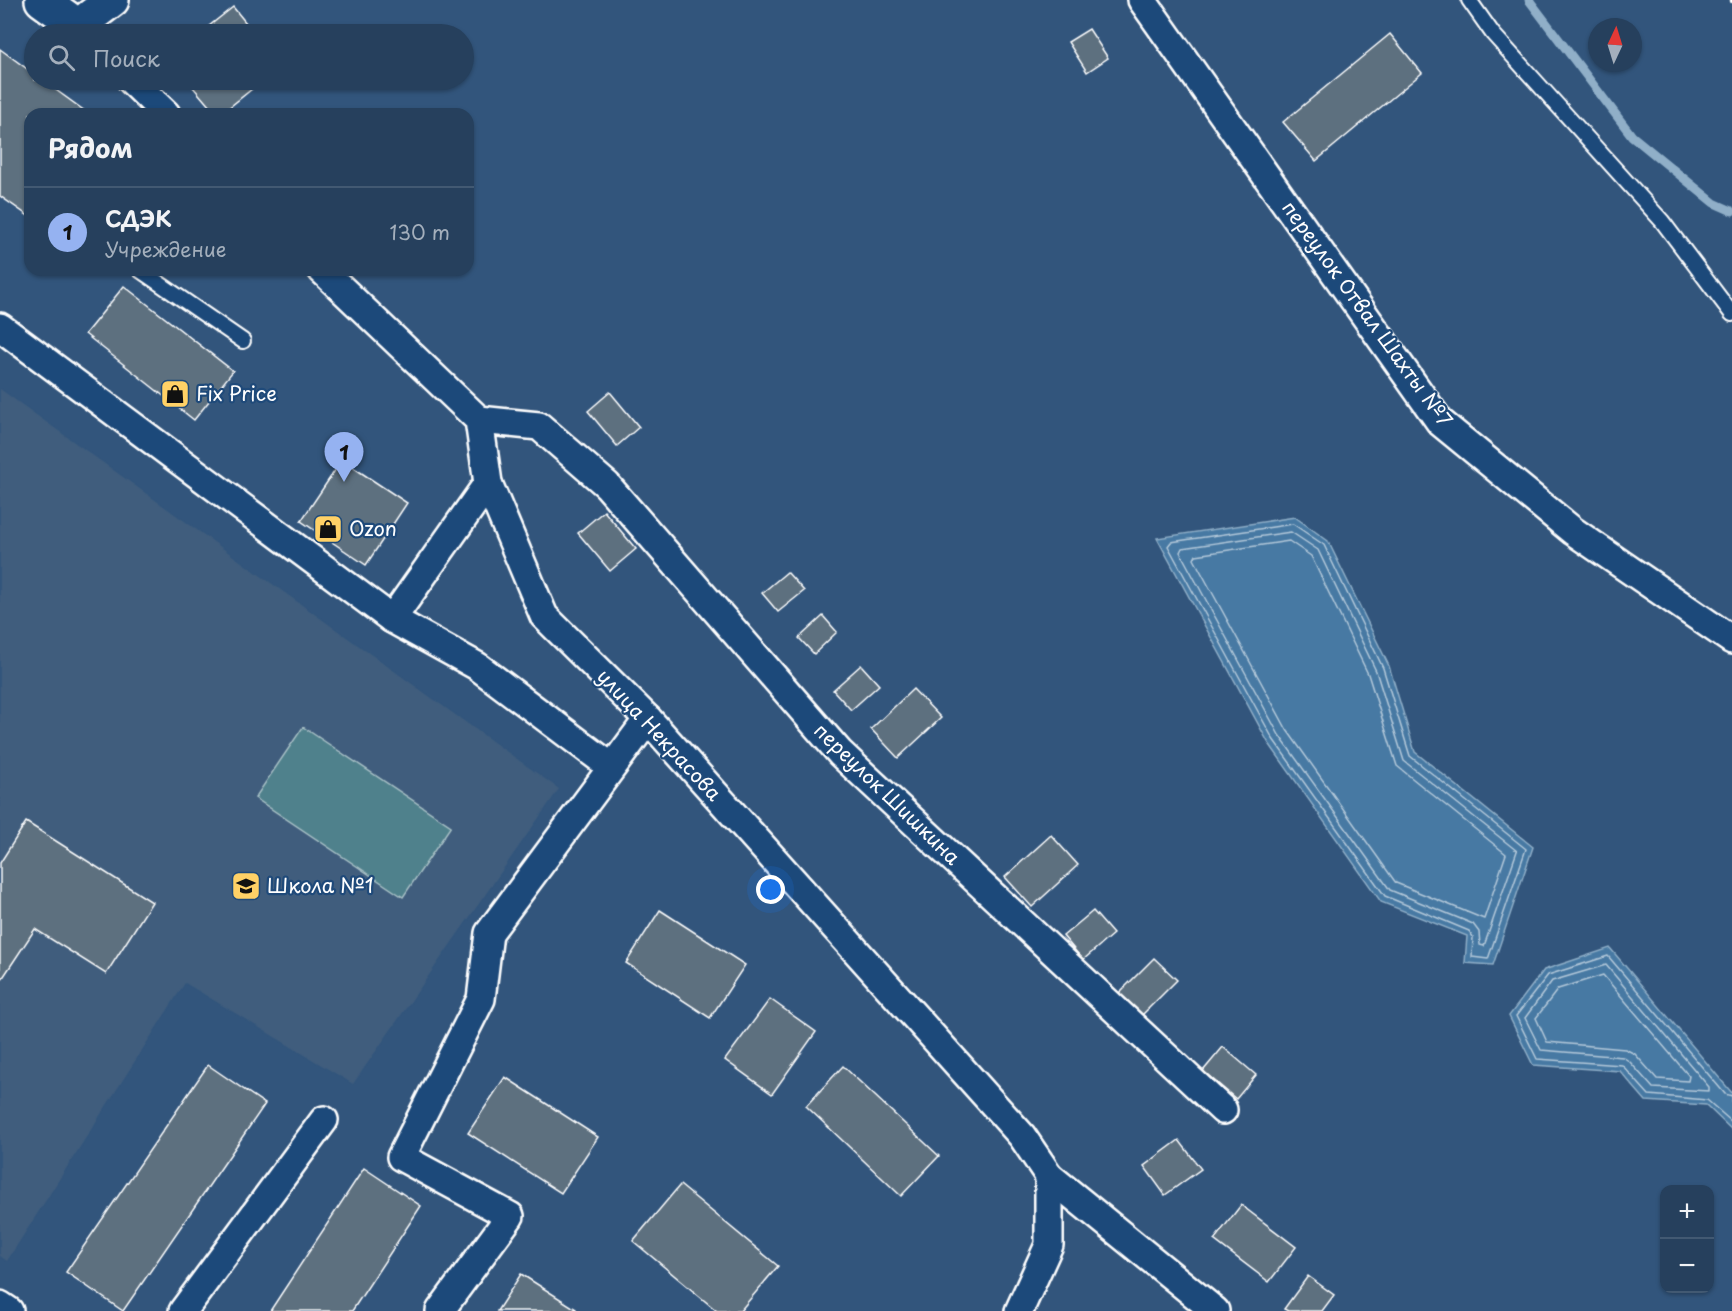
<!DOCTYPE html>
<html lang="ru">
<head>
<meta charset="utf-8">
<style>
	:root { --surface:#26405d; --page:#324b66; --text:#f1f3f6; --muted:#a4afbc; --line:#425972; --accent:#95b2f1 }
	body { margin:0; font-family:"Playpen Sans",sans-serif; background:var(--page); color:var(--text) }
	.controls { position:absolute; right:18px; bottom:18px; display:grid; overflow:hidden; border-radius:12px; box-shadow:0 2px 4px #0004 }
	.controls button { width:54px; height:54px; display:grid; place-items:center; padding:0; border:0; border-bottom:2px solid var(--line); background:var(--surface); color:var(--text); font:30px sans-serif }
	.compass { position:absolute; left:1588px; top:18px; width:54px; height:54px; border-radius:50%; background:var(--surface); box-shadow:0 2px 4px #0004; rotate:4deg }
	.you { position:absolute; left:771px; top:890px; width:21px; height:21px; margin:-15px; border:4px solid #fff; border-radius:50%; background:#1a73e8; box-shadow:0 0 0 9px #1a73e833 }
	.badge { display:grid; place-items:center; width:39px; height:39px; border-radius:50%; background:var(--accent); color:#111; font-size:20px; font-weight:700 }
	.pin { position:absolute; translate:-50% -50px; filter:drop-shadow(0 2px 3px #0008) }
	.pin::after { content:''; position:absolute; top:32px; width:21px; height:18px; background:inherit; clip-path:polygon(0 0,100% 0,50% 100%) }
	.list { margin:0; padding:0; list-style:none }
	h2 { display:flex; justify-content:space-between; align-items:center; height:78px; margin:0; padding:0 24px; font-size:26px }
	h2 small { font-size:20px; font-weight:400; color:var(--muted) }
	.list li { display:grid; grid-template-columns:39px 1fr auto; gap:18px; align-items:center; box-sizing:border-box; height:90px; padding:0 24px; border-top:2px solid var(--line) }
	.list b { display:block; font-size:22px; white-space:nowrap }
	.list p { margin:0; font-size:20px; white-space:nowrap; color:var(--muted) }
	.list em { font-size:20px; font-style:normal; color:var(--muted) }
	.icon { flex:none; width:33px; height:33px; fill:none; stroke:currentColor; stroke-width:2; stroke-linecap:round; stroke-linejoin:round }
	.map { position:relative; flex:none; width:1732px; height:1311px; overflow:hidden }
	.search { position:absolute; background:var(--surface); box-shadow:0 2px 4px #0004; left:24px; top:24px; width:450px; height:66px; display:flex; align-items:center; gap:15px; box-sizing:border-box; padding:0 21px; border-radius:33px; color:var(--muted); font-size:22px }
	.panel { position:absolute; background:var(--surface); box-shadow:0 2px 4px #0004; left:24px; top:108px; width:450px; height:168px; border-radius:18px }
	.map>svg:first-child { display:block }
</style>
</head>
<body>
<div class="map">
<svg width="1732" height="1311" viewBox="0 0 1732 1311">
	<rect width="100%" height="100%" fill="#32557c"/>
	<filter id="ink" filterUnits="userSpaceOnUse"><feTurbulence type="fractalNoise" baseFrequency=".0167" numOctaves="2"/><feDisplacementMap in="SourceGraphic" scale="12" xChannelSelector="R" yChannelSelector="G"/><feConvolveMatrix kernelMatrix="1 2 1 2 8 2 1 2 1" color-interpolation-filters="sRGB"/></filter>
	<g filter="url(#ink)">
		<polygon fill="#3f5d7d" points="0,389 559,789 353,1084 185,983 7,1261 0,1256"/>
		<polygon fill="#50818c" stroke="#a8c0c6" stroke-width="1.5" points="303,727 451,826 403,897 255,798"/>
		<g fill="#4679a3" stroke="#90afc8" stroke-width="1.5">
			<polygon points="1295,517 1328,541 1389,666 1415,752 1533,847 1493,965 1465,963 1467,936 1381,902 1268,742 1157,538"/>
			<polygon points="1610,948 1732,1093 1732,1130 1706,1105 1646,1101 1620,1071 1533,1065 1509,1016 1544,970"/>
		</g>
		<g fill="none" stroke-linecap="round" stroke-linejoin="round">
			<g stroke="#b5c9da" stroke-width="1.5">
				<polygon points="1293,524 1324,545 1383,668 1410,756 1526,849 1488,959 1472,957 1473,937 1469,931 1385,896 1273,739 1168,546 1171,542"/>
				<polygon points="1291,532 1318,550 1376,671 1404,761 1517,851 1484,946 1480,945 1479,932 1473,924 1390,890 1279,735 1180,552 1182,548"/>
				<polygon points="1289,541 1311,556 1368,674 1397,766 1506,854 1484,919 1396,883 1287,730 1194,559 1196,555"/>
				<polygon points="1606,965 1709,1087 1709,1091 1653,1088 1630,1062 1623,1057 1541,1050 1525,1018 1552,981"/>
				<polygon points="1603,975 1689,1076 1688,1081 1657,1079 1635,1054 1625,1049 1547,1042 1536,1018 1558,989"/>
				<polyline points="1732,1096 1725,1094 1608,956 1548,975 1516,1016 1537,1059 1622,1065 1649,1095 1707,1100 1732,1122"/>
			</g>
			<polyline stroke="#90afc8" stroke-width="9" points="1529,0 1632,136 1714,203 1732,211"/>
		</g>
		<g fill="#5d707f" stroke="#fff" stroke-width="1.5">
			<polygon points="233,7 255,34 199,34"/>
			<polygon points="1089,29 1108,58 1087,72 1068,42"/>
			<polygon points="1390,34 1422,73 1316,161 1283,122"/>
			<polygon points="0,49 34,74 34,80 42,80 89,114 30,114 30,217 0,196"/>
			<polygon points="187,80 263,80 221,114 216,114"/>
			<polygon points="124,286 233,371 194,420 85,334"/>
			<polygon points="610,392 639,427 617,446 588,411"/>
			<polygon points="342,460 407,503 366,565 301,521"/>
			<polygon points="604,511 636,549 610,571 578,533"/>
			<polygon points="787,572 804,591 778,612 762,593"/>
			<polygon points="823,616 837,632 814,654 799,638"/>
			<polygon points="861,665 879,685 851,710 833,690"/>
			<polygon points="913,689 941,718 898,758 871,729"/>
			<polygon points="26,822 152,902 106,974 35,929 0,982 0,863"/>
			<polygon points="1051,835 1078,865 1032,907 1005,877"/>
			<polygon points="660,910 745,965 710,1018 626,963"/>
			<polygon points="1093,911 1113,934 1083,960 1063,936"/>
			<polygon points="1154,958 1177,980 1142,1015 1119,993"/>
			<polygon points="770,999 816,1032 772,1094 725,1060"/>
			<polygon points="1223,1047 1256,1075 1236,1099 1203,1071"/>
			<polygon points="208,1065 265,1104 123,1311 66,1272"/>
			<polygon points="843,1066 939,1156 901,1196 806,1106"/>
			<polygon points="505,1077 598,1137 561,1193 468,1133"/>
			<polygon points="1179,1140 1201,1169 1165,1195 1144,1166"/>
			<polygon points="364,1168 421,1206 352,1311 270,1311"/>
			<polygon points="680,1185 778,1266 740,1311 717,1311 633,1241"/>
			<polygon points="1241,1205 1296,1247 1269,1282 1214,1240"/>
			<polygon points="521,1274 576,1309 575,1311 497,1311"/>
			<polygon points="1308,1276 1334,1295 1322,1311 1288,1311 1284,1309"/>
		</g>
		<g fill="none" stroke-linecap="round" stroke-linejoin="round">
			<g stroke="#fff" stroke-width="18">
				<g id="lane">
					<polyline points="1469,0 1493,34 1662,221 1732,314"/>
					<polyline points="140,270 243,341"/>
				</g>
			</g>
			<g stroke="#fff" stroke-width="32">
				<g id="street">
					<polyline points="1142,0 1440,422 1573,531 1732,640"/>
					<polyline points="131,80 166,114"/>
					<polyline points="322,270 479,420 488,483 544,616 648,719 1022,1136 1049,1176 1049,1245 1019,1311"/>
					<polyline points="0,327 392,619 488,483"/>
					<polyline points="479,420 539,426 607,485 840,753 1223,1110"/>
					<polyline points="392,619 477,666 610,766"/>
					<polyline points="1049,1176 1215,1311"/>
					<polyline points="0,1305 9,1311"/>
					<polyline points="183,1311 324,1120"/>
					<polyline points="440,1311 510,1216 401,1157 481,999 489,933 648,719"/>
				</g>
			</g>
			<g stroke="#fff" stroke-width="38">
				<polyline id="secondary" points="42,0 78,26 112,0"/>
			</g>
			<use href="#lane" stroke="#1f4a7a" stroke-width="14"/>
			<use href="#street" stroke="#1f4a7a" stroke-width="27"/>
			<use href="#secondary" stroke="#1f4a7a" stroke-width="33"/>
			<polyline stroke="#fff" stroke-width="4.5" points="1732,0 1732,1"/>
		</g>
	</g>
	<defs>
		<g id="shop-square" transform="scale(1.5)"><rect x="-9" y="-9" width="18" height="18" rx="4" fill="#ffd166" stroke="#1f4a7a"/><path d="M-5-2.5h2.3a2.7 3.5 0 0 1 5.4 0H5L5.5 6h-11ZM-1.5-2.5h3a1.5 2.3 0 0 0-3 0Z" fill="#111"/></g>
		<g id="school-square" transform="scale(1.5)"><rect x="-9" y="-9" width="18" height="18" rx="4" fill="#ffd166" stroke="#1f4a7a"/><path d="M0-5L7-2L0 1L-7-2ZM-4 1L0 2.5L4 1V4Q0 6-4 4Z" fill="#111"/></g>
	</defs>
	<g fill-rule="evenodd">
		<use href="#shop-square" x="175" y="394"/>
		<use href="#shop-square" x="328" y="529"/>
		<use href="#school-square" x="246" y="886"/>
	</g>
	<g text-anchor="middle" stroke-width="4.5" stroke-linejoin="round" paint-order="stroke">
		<g font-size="20" fill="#fff" stroke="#1f4a7a">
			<text transform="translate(1367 314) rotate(54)" y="7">переулок Отвал Шахты №7</text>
			<text transform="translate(659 735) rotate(47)" y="7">улица Некрасова</text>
			<text transform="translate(887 794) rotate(44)" y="7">переулок Шишкина</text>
		</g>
		<g font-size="20" fill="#fff" stroke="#1f4a7a" text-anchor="start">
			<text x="196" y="401">Fix Price</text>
			<text x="349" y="536">Ozon</text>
			<text x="267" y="893">Школа №1</text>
		</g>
	</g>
</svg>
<div class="controls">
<button>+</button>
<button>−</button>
</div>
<svg class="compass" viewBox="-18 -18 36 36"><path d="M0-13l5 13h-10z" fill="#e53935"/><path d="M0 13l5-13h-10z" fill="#a4afbc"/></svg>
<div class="you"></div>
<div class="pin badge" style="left:344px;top:482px">1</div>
<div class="search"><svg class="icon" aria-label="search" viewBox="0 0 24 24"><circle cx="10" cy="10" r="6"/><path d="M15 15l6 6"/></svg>Поиск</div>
<section class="panel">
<h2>Рядом<small></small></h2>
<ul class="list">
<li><span class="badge">1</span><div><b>СДЭК</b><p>Учреждение</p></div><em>130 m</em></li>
</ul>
</section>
</div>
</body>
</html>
